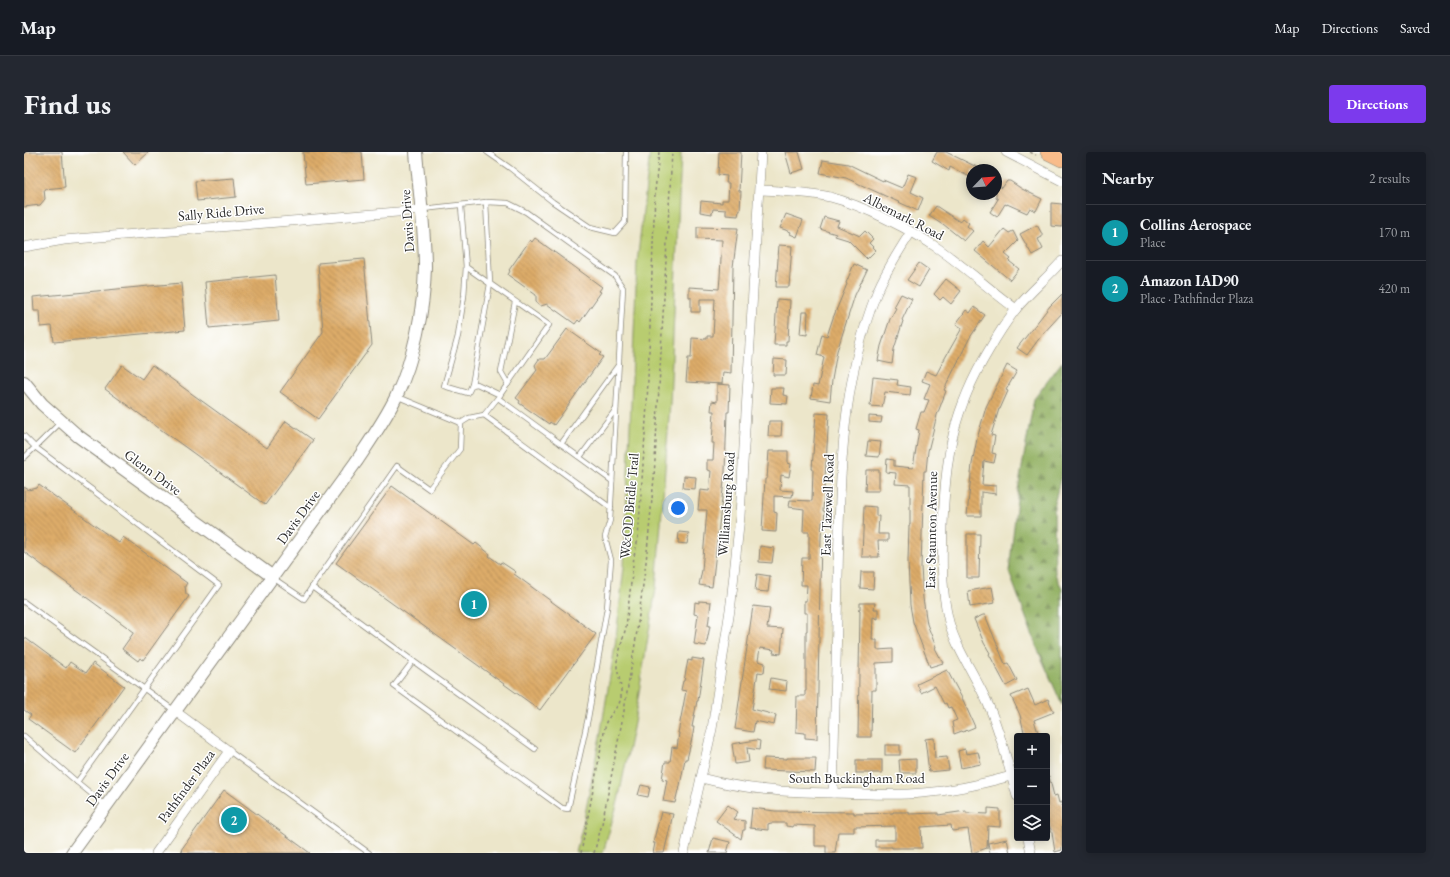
<!DOCTYPE html>
<html lang="en">
<head>
<meta charset="utf-8">
<style>
	:root { --surface:#171b24; --page:#242831; --text:#f1f3f6; --muted:#9ea1a6; --line:#363941; --accent:#7c3aed }
	body { margin:0; font-family:"EB Garamond",serif; background:var(--page); color:var(--text) }
	.controls { position:absolute; right:12px; bottom:12px; display:grid; overflow:hidden; border-radius:4px; box-shadow:0 2px 10px #0003 }
	.controls button { width:36px; height:36px; display:grid; place-items:center; padding:0; border:0; border-bottom:1px solid var(--line); background:var(--surface); color:var(--text); font:20px sans-serif }
	.compass { position:absolute; left:942px; top:12px; width:36px; height:36px; border-radius:50%; background:var(--surface); box-shadow:0 2px 10px #0003; rotate:65deg }
	.you { position:absolute; left:654px; top:356px; width:14px; height:14px; margin:-10px; border:3px solid #fff; border-radius:50%; background:#1a73e8; box-shadow:0 0 0 6px #1a73e833 }
	.badge { display:grid; place-items:center; width:26px; height:26px; border-radius:50%; background:var(--accent); color:#fff; font-size:13px; font-weight:700 }
	.pin { position:absolute; translate:-50% -50%; border:2px solid #fff; box-shadow:0 1px 4px #0006 }
	.list { margin:0; padding:0; list-style:none }
	h2 { display:flex; justify-content:space-between; align-items:center; height:52px; margin:0; padding:0 16px; font-size:17px }
	h2 small { font-size:13px; font-weight:400; color:var(--muted) }
	.list li { display:grid; grid-template-columns:26px 1fr auto; gap:12px; align-items:center; box-sizing:border-box; height:56px; padding:0 16px; border-top:1px solid var(--line) }
	.list b { display:block; font-size:15px; white-space:nowrap }
	.list p { margin:0; font-size:13px; white-space:nowrap; color:var(--muted) }
	.list em { font-size:13px; font-style:normal; color:var(--muted) }
	.icon { flex:none; width:22px; height:22px; fill:none; stroke:currentColor; stroke-width:2; stroke-linecap:round; stroke-linejoin:round }
	.map { position:relative; flex:none; width:1038px; height:701px; overflow:hidden; border-radius:4px }
	header { display:flex; align-items:center; gap:24px; box-sizing:border-box; height:56px; padding:0 20px; background:var(--surface); border-bottom:1px solid var(--line) }
	header strong { font-size:19px }
	nav { display:flex; gap:22px; margin-inline-start:auto; font-size:14px }
	.intro { display:flex; align-items:center; justify-content:space-between; box-sizing:border-box; height:96px; padding:0 24px }
	h1 { margin:0; font-size:28px }
	.button { padding:10px 18px; border-radius:4px; background:var(--accent); color:#fff; font-size:14px; font-weight:700 }
	main { display:flex; gap:24px; padding:0 24px }
	aside { flex:1; background:var(--surface); border-radius:4px; box-shadow:0 2px 10px #0003 }
	.map>svg:first-child { display:block }
</style>
</head>
<body>
<header>
<strong>Map</strong>
<nav><a>Map</a><a>Directions</a><a>Saved</a></nav>
</header>
<div class="intro"><h1>Find us</h1><a class="button">Directions</a></div>
<main>
<div class="map">
<svg width="1038" height="701" viewBox="0 0 1038 701">
	<defs>
		<pattern id="forest-firs" width="22" height="20" patternUnits="userSpaceOnUse"><rect width="22" height="20" fill="#92b062"/><path d="M5 1l3.5 6h-7zM16 11l3.5 6h-7z" fill="#778f51"/></pattern>
		<pattern id="building-back-hatch" width="6" height="6" patternUnits="userSpaceOnUse"><rect width="6" height="6" fill="#ddac69"/><path d="M-1 5l2 2M0 0l6 6M5-1l2 2" fill="none" stroke="#b38c57"/></pattern>
	</defs>
	<rect width="100%" height="100%" fill="#fff"/>
	<filter id="ink" filterUnits="userSpaceOnUse"><feTurbulence type="fractalNoise" baseFrequency=".025" numOctaves="2"/><feDisplacementMap in="SourceGraphic" scale="8" xChannelSelector="R" yChannelSelector="G"/><feConvolveMatrix kernelMatrix="1 2 1 2 8 2 1 2 1" color-interpolation-filters="sRGB"/></filter>
	<filter id="wash" filterUnits="userSpaceOnUse"><feTurbulence type="fractalNoise" baseFrequency=".012" numOctaves="4" result="noise"/><feDisplacementMap in="SourceGraphic" scale="16" xChannelSelector="R" yChannelSelector="G"/><feGaussianBlur stdDeviation="0.9" result="paint"/><feColorMatrix in="noise" values="0 0 0 0 0 0 0 0 0 0 0 0 0 0 0 0 0 1.4 0 .05"/><feComposite in="paint" operator="in"/></filter>
	<g filter="url(#wash)">
		<rect width="100%" height="100%" fill="#ece6ca"/>
		<polygon fill="#b8cc70" stroke="#727c4e" points="626,0 657,0 646,252 632,436 610,571 594,649 579,701 552,701 560,668 577,579 591,494 600,415 613,111"/>
		<polygon fill="url(#forest-firs)" stroke="#5e6e46" points="1038,210 1038,319 1030,353 1031,422 1038,436 1038,553 1014,498 985,420 994,338 1010,247"/>
		<g id="blocks">
			<g fill="url(#building-back-hatch)">
				<polygon points="0,0 38,0 41,35 20,37 21,47 16,53 0,55"/>
				<polygon points="99,0 125,0 111,13"/>
				<polygon points="279,0 338,0 340,27 282,32"/>
				<polygon points="695,0 717,0 715,39 717,39 716,59 715,59 714,64 702,63 702,58 689,57 688,62 676,60 677,49 698,51 698,48 704,48 705,31 702,31 703,24 694,23"/>
				<polygon points="761,0 775,0 780,17 767,21"/>
				<polygon points="913,0 922,0 959,18 948,18 948,26 926,15 925,19 908,9"/>
				<polygon points="799,8 824,12 859,29 859,28 878,36 884,22 893,25 887,40 899,46 894,59 822,26 796,21"/>
				<polygon points="210,26 212,45 173,49 171,29"/>
				<polygon points="983,29 986,29 998,37 1018,47 1012,59 1006,56 1003,61 983,52 983,53 981,52 973,65 966,60 974,47 972,46 972,32 978,36"/>
				<polygon points="1027,51 1038,52 1038,75 1027,74"/>
				<polygon points="912,54 936,70 939,66 945,71 943,74 949,79 940,89 919,72 919,73 905,64"/>
				<polygon points="762,62 779,68 773,85 766,82 767,80 756,76"/>
				<polygon points="800,65 815,69 813,74 836,84 841,79 849,87 845,91 852,98 843,107 824,88 811,84 812,82 796,77"/>
				<polygon points="1013,73 1018,82 1018,85 1014,87 1019,97 1008,103 996,82"/>
				<polygon points="673,75 714,76 709,115 707,221 699,220 698,232 662,230 664,206 667,206 668,186 683,187 683,184 689,184 691,147 676,147 676,160 667,160 667,145 665,145 665,135 695,137 696,125 698,88 673,87"/>
				<polygon points="980,77 985,81 989,79 994,89 981,102 987,107 985,109 995,117 986,128 951,99 959,89 965,95"/>
				<polygon points="511,86 578,135 575,139 577,140 556,170 554,168 551,172 523,152 517,154 512,150 512,143 484,123 486,119 485,118 506,88 508,90"/>
				<polygon points="755,93 768,94 765,135 752,135"/>
				<polygon points="340,107 348,193 294,267 256,240 299,180 294,111"/>
				<polygon points="895,111 905,118 895,135 883,128"/>
				<polygon points="830,112 843,118 831,143 813,199 808,228 806,249 787,246 789,233 794,234 800,205 793,203 798,182 803,184 809,166 823,132 822,131"/>
				<polygon points="251,123 255,169 185,176 181,130"/>
				<polygon points="922,127 937,139 927,152 919,145 916,148 910,142"/>
				<polygon points="157,131 161,178 30,190 28,174 17,175 16,159 10,159 9,145"/>
				<polygon points="877,142 888,147 878,168 879,169 870,197 868,212 854,209 857,194 866,167 872,156 870,155"/>
				<polygon points="1038,142 1038,161 1017,184 1003,203 993,196 1026,154"/>
				<polygon points="753,147 766,148 764,189 762,189 762,193 750,193"/>
				<polygon points="950,155 961,163 945,187 920,238 922,239 913,263 904,299 902,319 900,319 897,415 899,446 903,472 912,495 911,496 919,511 906,515 889,470 886,453 884,409 885,373 886,373 886,333 871,332 872,321 862,320 863,307 870,308 870,314 889,316 895,278 892,277 897,260 900,260 905,248 900,247 906,232 898,229 902,219 912,223 921,206 938,176 932,172 942,158 946,161"/>
				<polygon points="778,160 784,160 783,183 776,182"/>
				<polygon points="543,177 577,201 575,203 579,205 530,273 526,270 525,272 495,251 496,249 492,246 513,218 511,213 515,207 521,207"/>
				<polygon points="750,207 763,208 762,223 749,223"/>
				<polygon points="98,213 118,227 128,213 243,296 262,269 289,288 241,353 81,237"/>
				<polygon points="983,213 993,219 982,238 984,239 976,257 975,257 967,283 971,284 968,301 972,302 970,311 960,309 958,333 972,334 972,342 957,340 957,364 943,364 948,312 953,287 962,255"/>
				<polygon points="849,225 874,228 873,233 887,235 886,243 861,240 858,255 846,254"/>
				<polygon points="693,232 706,233 705,260 703,260 701,320 688,435 675,433 678,418 683,358 674,358 676,338 685,339 687,319 683,318 683,308 689,308 690,291 688,291 690,259 687,259 688,249 693,250"/>
				<polygon points="747,236 760,236 759,243 764,244 763,252 746,251"/>
				<polygon points="792,261 805,262 799,359 801,359 800,370 798,370 797,386 793,587 781,586 781,581 772,580 773,544 781,544 781,539 782,539 782,479 783,479 783,461 780,461 780,449 782,449 783,433 777,433 778,406 785,406 785,380 779,380 780,357 765,355 766,348 788,349 789,317 788,317"/>
				<polygon points="845,264 858,265 857,271 845,270"/>
				<polygon points="745,269 758,269 757,284 744,284"/>
				<polygon points="844,289 857,290 855,305 842,304"/>
				<polygon points="745,299 764,299 764,311 767,312 765,325 757,323 756,338 769,339 768,345 750,344 750,360 753,361 752,380 738,379 741,327 743,327"/>
				<polygon points="842,318 855,318 855,339 841,339"/>
				<polygon points="660,324 672,325 671,337 659,336"/>
				<polygon points="15,333 95,391 99,385 163,431 161,434 162,442 165,444 119,508 116,506 114,509 98,497 110,480 0,400 0,335 5,338 13,336"/>
				<polygon points="368,334 450,393 452,391 466,402 465,404 476,412 477,410 492,420 490,422 572,482 516,558 312,411"/>
				<polygon points="840,354 852,355 852,364 855,364 854,382 864,382 864,389 854,389 855,405 838,405"/>
				<polygon points="655,380 665,381 663,392 654,391"/>
				<polygon points="943,382 956,382 955,426 943,426"/>
				<polygon points="736,394 750,396 748,411 735,410"/>
				<polygon points="837,420 850,420 849,437 836,436"/>
				<polygon points="733,422 746,424 744,440 731,439"/>
				<polygon points="968,435 971,451 946,455 944,439"/>
				<polygon points="675,449 687,450 684,474 686,474 682,494 670,492 674,463 670,462 671,450 675,451"/>
				<polygon points="836,451 851,451 850,457 854,457 854,467 849,465 848,488 853,488 853,498 869,497 869,510 852,511 852,538 848,538 847,585 834,585 836,458 834,457 836,457"/>
				<polygon points="729,454 746,456 743,476 759,477 757,502 749,501 750,498 736,496 734,509 741,511 740,521 734,520 728,557 752,563 750,573 731,569 729,580 711,577"/>
				<polygon points="959,463 961,463 981,512 984,511 993,528 982,534 965,502 966,501 960,491 950,467"/>
				<polygon points="0,485 42,516 46,510 62,521 69,511 100,534 51,601 4,567 7,563 0,558"/>
				<polygon points="668,506 680,508 674,549 673,549 668,575 670,575 669,582 663,607 661,607 655,639 654,638 651,651 639,649 643,628 638,627 641,610 646,610 648,595 653,596 655,581 654,581 662,539 657,538 659,529 660,529 664,508 668,509"/>
				<polygon points="923,518 939,548 951,575 939,580 938,579 930,582 928,570 933,568 927,555 924,556 922,551 920,552 911,534 897,541 893,532"/>
				<polygon points="747,526 763,529 762,539 745,537"/>
				<polygon points="1004,537 1011,553 1024,547 1030,560 1010,568 1015,584 1001,584 996,563 987,544"/>
				<polygon points="910,586 911,606 923,605 925,618 905,620 901,587"/>
				<polygon points="732,588 736,589 735,598 723,596 725,610 711,612 708,592"/>
				<rect x="861" y="593" width="15" height="10"/>
				<polygon points="941,597 942,602 954,600 957,612 937,616 934,599"/>
				<polygon points="740,606 763,607 763,606 792,606 791,620 739,618"/>
				<polygon points="892,607 892,621 876,621 875,608"/>
				<rect x="832" y="608" width="26" height="13"/>
				<polygon points="1023,624 1025,624 1030,644 1033,643 1035,651 1038,650 1038,698 1031,700 1028,681 1023,666"/>
				<polygon points="617,633 626,635 624,645 614,643"/>
				<polygon points="200,638 286,701 160,701 157,698"/>
				<polygon points="704,653 714,660 709,667 721,669 721,678 719,678 717,687 692,669"/>
				<polygon points="728,656 751,659 830,660 830,662 869,661 869,660 885,660 885,662 914,661 914,663 942,659 942,661 964,662 964,656 976,657 976,675 964,674 963,696 948,701 944,677 928,679 927,673 897,675 898,696 868,696 868,695 851,695 851,688 871,688 871,674 830,675 830,680 814,680 811,701 802,701 802,694 791,694 791,674 769,673 769,675 762,674 762,671 747,671 744,672 744,678 726,676"/>
				<polygon points="637,660 649,662 640,701 629,701 631,691 629,691"/>
				<polygon points="689,686 706,690 703,701 685,701"/>
				<polygon points="983,687 986,701 966,701 964,691"/>
			</g>
		</g>
	</g>
	<g filter="url(#ink)">
		<use href="#blocks" fill-opacity="0" stroke="#8c887a" stroke-width="1"/>
		<g fill="none" stroke-linecap="round" stroke-linejoin="round">
			<g stroke="#8c887a" stroke-width="6">
				<g id="service">
					<polyline points="463,0 486,16 529,50 566,75 591,81 601,70 602,0"/>
					<polyline points="442,115 525,173 476,243"/>
					<polyline points="484,232 477,220 491,150"/>
					<polyline points="448,233 466,132 462,50"/>
					<polyline points="372,244 437,271 445,266 460,263 476,243 453,232 448,233 444,241 420,234 434,184 440,144 442,115 437,54"/>
					<polyline points="474,246 588,329"/>
					<polyline points="460,263 587,356"/>
					<polyline points="0,284 11,295 195,433 53,630"/>
					<polyline points="537,292 595,212"/>
					<polyline points="556,305 592,257"/>
					<polyline points="0,306 37,270"/>
					<polyline points="249,426 280,447 288,435 389,509 370,534 538,656 544,657 564,566 583,456 587,408 581,385 586,368 599,136 591,124 502,60 484,51 462,50 399,57"/>
					<polyline points="288,435 373,314 405,337 436,297 437,271"/>
					<polyline points="0,450 151,559"/>
					<polyline points="389,509 511,597"/>
					<polyline points="0,584 53,630 81,653"/>
					<polyline points="205,599 345,701"/>
				</g>
			</g>
			<g stroke="#8c887a" stroke-width="10">
				<g id="minor">
					<polyline points="982,0 1038,29"/>
					<path d="M 736,38 C 759,39 783,40 806,45 C 838,53 888,78 915,97 C 942,116 966,138 992,157"/>
					<polyline points="0,95 40,88 397,58"/>
					<path d="M 677,626 C 723,638 760,640 807,641 C 837,641 868,644 898,641 C 928,639 958,632 987,624"/>
					<path d="M 809,641 C 811,569 812,498 814,426 C 816,329 816,232 853,140 C 862,119 874,100 887,80"/>
					<path d="M 993,644 C 984,613 977,581 964,552 C 952,524 933,499 925,470 C 917,439 918,405 919,374 C 921,304 929,258 965,198 C 973,184 982,170 992,157 C 1006,140 1023,126 1038,109"/>
					<polyline points="1004,686 1007,701"/>
					<polyline points="132,701 205,599 151,559"/>
					<polyline points="660,701 688,577 707,451 716,364 737,0"/>
				</g>
			</g>
			<g stroke="#8c887a" stroke-width="14">
				<g id="tertiary">
					<polyline points="0,230 18,252 54,284 249,425"/>
					<path d="M 48,701 L 332,310 C 346,289 361,268 372,245 C 390,207 400,158 401,115 C 401,77 395,38 392,0"/>
				</g>
			</g>
			<g stroke="#8c887a" stroke-width="16">
				<polyline id="primary" points="1024,0 1038,7"/>
			</g>
			<g stroke="#8c887a" stroke-width="1.5" stroke-dasharray="3 3" stroke-linecap="butt">
				<polyline points="1006,0 1012,3"/>
				<polyline points="557,701 582,570 588,561 595,552 597,546 597,535 593,516 593,509 602,475 610,404 614,387 623,253 631,40 635,0"/>
				<polyline points="570,701 578,672 600,559 612,486 622,410 630,326 648,0"/>
			</g>
			<use href="#service" stroke="#fff" stroke-width="4.5"/>
			<use href="#minor" stroke="#fff" stroke-width="9"/>
			<use href="#tertiary" stroke="#fff" stroke-width="12"/>
			<use href="#primary" stroke="#f9bc8a" stroke-width="15"/>
		</g>
	</g>
	<g text-anchor="middle" stroke-width="3" stroke-linejoin="round" paint-order="stroke">
		<g font-size="14" fill="#2b2b2b" stroke="#fff">
			<text transform="translate(197 60) rotate(-5)" y="5">Sally Ride Drive</text>
			<text transform="translate(880 64) rotate(27)" y="5">Albemarle Road</text>
			<text transform="translate(383 69) rotate(-94)" y="5">Davis Drive</text>
			<text transform="translate(129 320) rotate(36)" y="5">Glenn Drive</text>
			<text transform="translate(702 352) rotate(-86)" y="5">Williamsburg Road</text>
			<text transform="translate(803 353) rotate(-88)" y="5">East Tazewell Road</text>
			<text transform="translate(605 354) rotate(-85)" y="5">W&amp;OD Bridle Trail</text>
			<text transform="translate(274 365) rotate(-54)" y="5">Davis Drive</text>
			<text transform="translate(907 378) rotate(-89)" y="5">East Staunton Avenue</text>
			<text x="833" y="631">South Buckingham Road</text>
			<text transform="translate(83 627) rotate(-54)" y="5">Davis Drive</text>
			<text transform="translate(162 634) rotate(-54)" y="5">Pathfinder Plaza</text>
		</g>
	</g>
</svg>
<div class="controls">
<button>+</button>
<button>−</button>
<button><svg class="icon" aria-label="layers" viewBox="0 0 24 24"><path d="M12 4l9 5-9 5-9-5zM3 14l9 5 9-5"/></svg></button>
</div>
<svg class="compass" viewBox="-18 -18 36 36"><path d="M0-13l5 13h-10z" fill="#e53935"/><path d="M0 13l5-13h-10z" fill="#9ea1a6"/></svg>
<div class="you"></div>
<div class="pin badge" style="left:450px;top:452px;background:#0f9aa8">1</div>
<div class="pin badge" style="left:210px;top:668px;background:#0f9aa8">2</div>
</div>
<aside>
<h2>Nearby<small>2 results</small></h2>
<ul class="list">
<li><span class="badge" style="background:#0f9aa8">1</span><div><b>Collins Aerospace</b><p>Place</p></div><em>170 m</em></li>
<li><span class="badge" style="background:#0f9aa8">2</span><div><b>Amazon IAD90</b><p>Place · Pathfinder Plaza</p></div><em>420 m</em></li>
</ul>
</aside>
</main>
</body>
</html>
